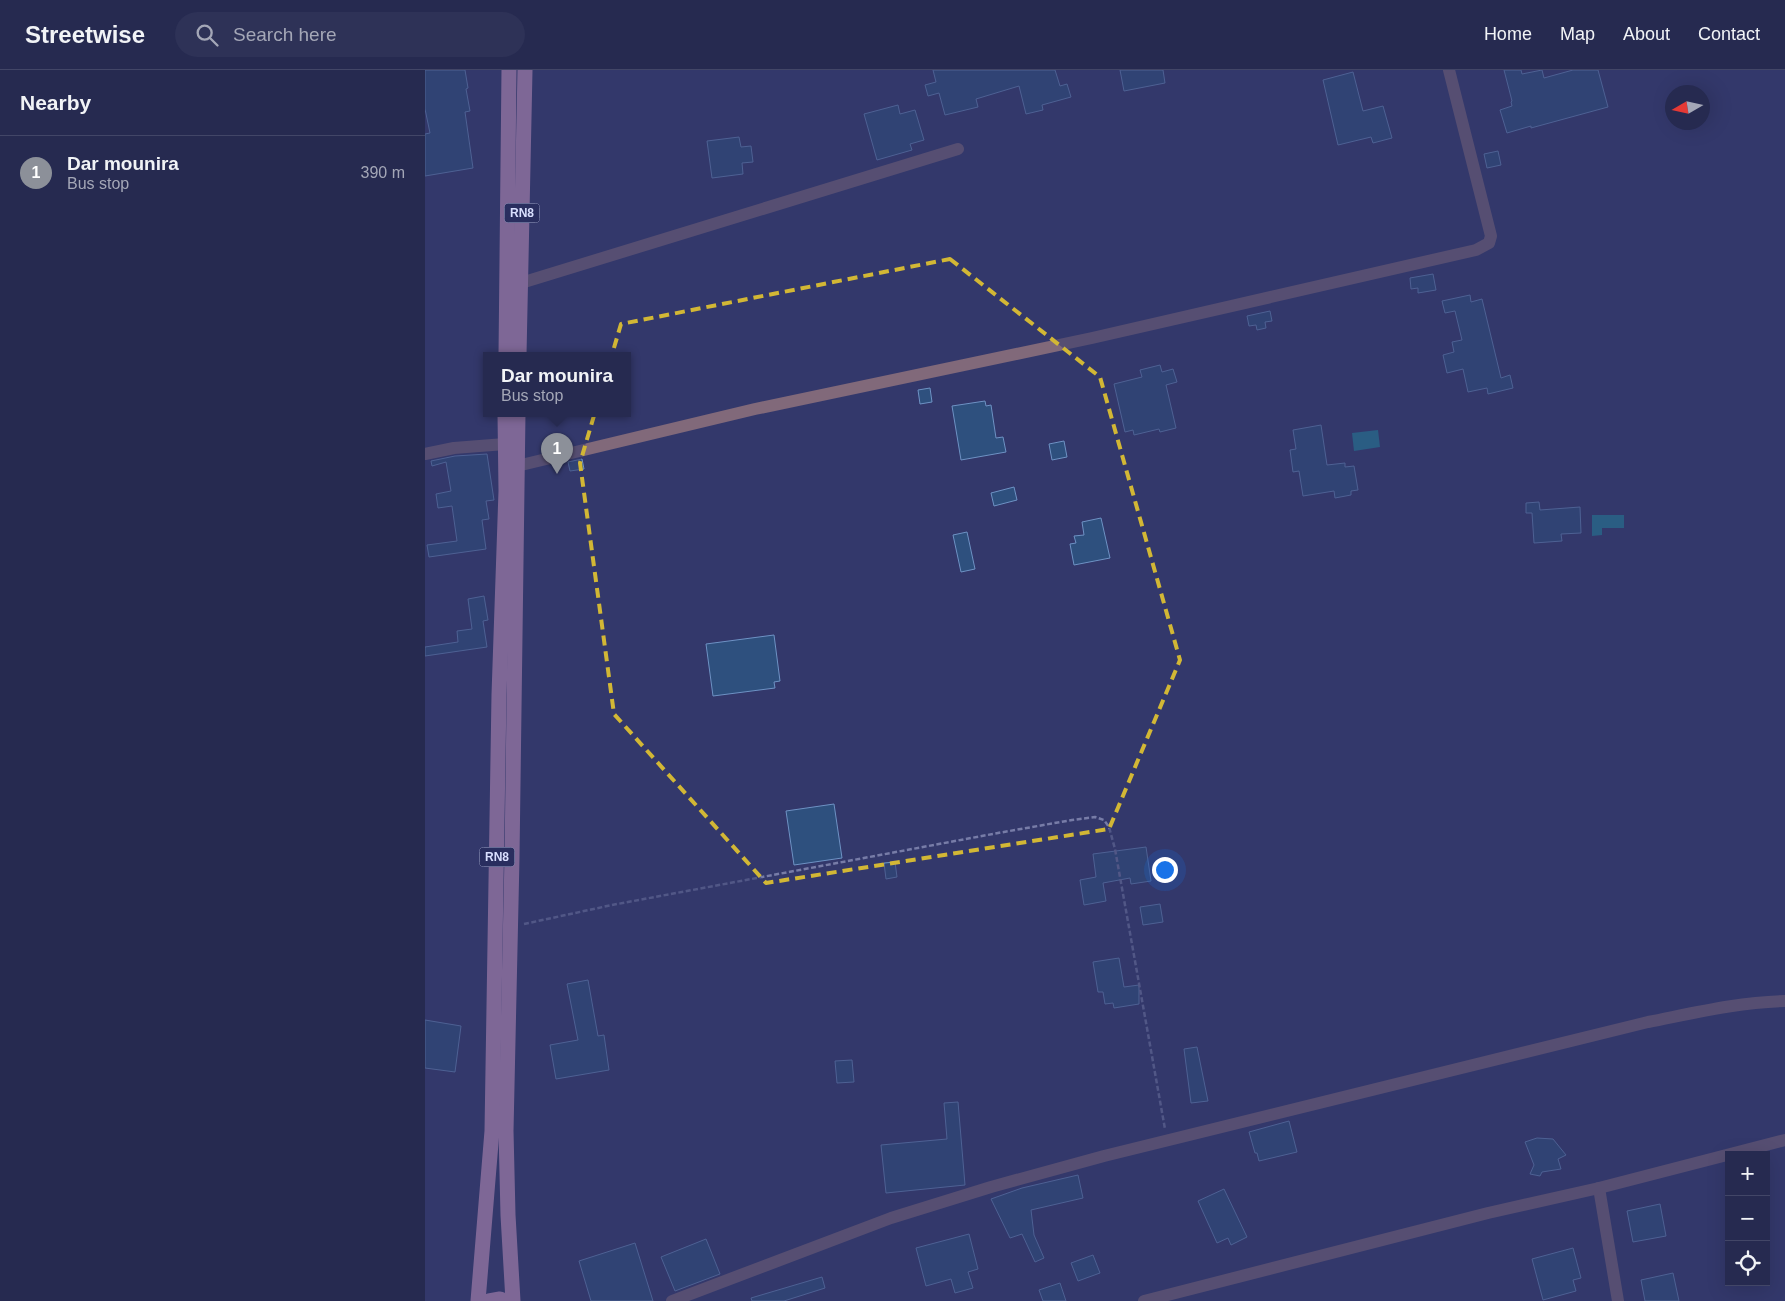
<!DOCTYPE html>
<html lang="en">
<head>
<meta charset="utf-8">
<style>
	:root { --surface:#262a50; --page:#2e3257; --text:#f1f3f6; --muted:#a4a7b7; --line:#424667; --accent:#8c9099 }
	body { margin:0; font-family:Helvetica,sans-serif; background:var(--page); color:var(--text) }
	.controls { position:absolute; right:15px; bottom:15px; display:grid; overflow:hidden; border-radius:0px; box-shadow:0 5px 20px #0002 }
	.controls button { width:45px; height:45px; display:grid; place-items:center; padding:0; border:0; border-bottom:1px solid var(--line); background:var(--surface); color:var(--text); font:25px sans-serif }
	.compass { position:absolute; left:1240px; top:15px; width:45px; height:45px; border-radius:50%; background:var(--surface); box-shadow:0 5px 20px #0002; rotate:261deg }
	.you { position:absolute; left:739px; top:799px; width:18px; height:18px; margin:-12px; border:4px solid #fff; border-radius:50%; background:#1a73e8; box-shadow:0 0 0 8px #1a73e833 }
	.badge { display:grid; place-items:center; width:32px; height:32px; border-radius:50%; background:var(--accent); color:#fff; font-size:16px; font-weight:700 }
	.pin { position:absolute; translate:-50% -41px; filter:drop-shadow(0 1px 2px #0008) }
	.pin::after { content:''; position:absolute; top:26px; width:18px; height:15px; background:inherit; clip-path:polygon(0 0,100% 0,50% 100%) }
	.popup { position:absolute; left:58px; top:282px; width:148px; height:65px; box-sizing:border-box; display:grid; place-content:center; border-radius:0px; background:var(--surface); filter:drop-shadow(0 1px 4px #0005); font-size:16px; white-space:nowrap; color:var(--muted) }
	.popup b { font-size:19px; color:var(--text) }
	.popup::after { content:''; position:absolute; left:50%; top:100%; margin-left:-10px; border:10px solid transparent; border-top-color:var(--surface) }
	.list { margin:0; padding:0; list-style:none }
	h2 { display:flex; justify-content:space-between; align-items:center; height:65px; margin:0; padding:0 20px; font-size:21px }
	h2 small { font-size:16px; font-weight:400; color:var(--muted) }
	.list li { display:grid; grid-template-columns:32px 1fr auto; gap:15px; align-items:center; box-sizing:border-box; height:75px; padding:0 20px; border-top:1px solid var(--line) }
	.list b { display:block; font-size:19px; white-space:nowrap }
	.list p { margin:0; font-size:16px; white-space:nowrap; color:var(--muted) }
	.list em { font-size:16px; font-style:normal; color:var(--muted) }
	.icon { flex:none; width:28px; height:28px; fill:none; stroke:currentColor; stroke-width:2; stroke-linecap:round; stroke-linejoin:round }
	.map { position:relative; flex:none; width:1360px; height:1231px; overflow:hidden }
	header { display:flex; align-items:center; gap:30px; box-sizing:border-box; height:70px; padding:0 25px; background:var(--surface); border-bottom:1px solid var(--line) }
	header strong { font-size:24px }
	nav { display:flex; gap:28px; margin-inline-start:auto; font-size:18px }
	.search { width:350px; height:45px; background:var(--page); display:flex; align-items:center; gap:12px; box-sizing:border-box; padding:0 18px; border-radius:28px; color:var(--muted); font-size:19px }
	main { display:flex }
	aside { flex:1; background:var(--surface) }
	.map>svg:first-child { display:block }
</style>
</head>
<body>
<header>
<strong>Streetwise</strong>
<div class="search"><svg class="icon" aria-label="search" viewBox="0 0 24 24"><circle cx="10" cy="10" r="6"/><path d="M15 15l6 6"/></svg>Search here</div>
<nav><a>Home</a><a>Map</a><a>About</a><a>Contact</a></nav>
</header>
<main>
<aside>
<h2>Nearby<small></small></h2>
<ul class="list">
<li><span class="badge">1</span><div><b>Dar mounira</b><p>Bus stop</p></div><em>390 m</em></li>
</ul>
</aside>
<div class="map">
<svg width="1360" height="1231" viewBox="0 0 1360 1231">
	<rect width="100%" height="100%" fill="#33386b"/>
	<g fill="#1f89a0">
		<polygon points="953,360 955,377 929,381 927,363"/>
		<polygon points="1167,445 1199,445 1199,458 1177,458 1177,465 1167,466"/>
	</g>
	<g fill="#2e507e" stroke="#6e92c4">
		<polygon points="0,0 40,0 43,18 41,19 45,41 40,42 48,98 0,106 0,64 5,63 0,39"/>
		<polygon points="508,0 630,0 635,16 642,14 646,27 617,35 618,40 601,44 594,16 551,29 553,37 520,45 514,23 503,26 500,15 511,12"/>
		<polygon points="695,0 738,0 740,13 699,21"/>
		<polygon points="1079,0 1096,0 1097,4 1117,0 1119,8 1148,0 1173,0 1183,37 1106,58 1106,56 1082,63 1075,40 1087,36 1086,32 1087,31"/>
		<polygon points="928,2 938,41 958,36 967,68 948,73 946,67 913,75 898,10"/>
		<polygon points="473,35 475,44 490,40 499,70 485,74 487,80 452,90 439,44"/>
		<polygon points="314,67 316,77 326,76 328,92 317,93 318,104 287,108 282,71"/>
		<polygon points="1073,81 1076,95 1062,98 1059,84"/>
		<polygon points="1008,204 1011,220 993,223 993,218 986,219 985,208"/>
		<polygon points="1045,225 1046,232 1057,229 1076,308 1085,305 1088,318 1063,324 1062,318 1043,322 1038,299 1022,303 1018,285 1029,282 1027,272 1037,270 1030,241 1020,243 1017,231"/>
		<polygon points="845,241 847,251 840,252 841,258 832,260 831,255 824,256 822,246"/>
		<polygon points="735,295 737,302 748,299 752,312 741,315 751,358 735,362 734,359 709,365 708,360 700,362 689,314 717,307 715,300"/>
		<polygon points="505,318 507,332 495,334 493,320"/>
		<polygon points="560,331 561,336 566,335 571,368 578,367 581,382 536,390 527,336"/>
		<polygon points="896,355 902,395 920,393 920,397 929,396 933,420 926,421 926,425 910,428 909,421 878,426 874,401 868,402 865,380 871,379 868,360"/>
		<polygon points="639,371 642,387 627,390 624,374"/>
		<polygon points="62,384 69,430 61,431 64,449 57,450 61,479 4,487 2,475 32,471 27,436 13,438 11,424 26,421 21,392 7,396 6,391 30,386"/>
		<polygon points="157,389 159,399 145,401 143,392"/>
		<polygon points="589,417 592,430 569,436 566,423"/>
		<polygon points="1114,432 1115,440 1155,437 1156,463 1136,464 1137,471 1109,473 1107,443 1101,443 1101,433"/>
		<polygon points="676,448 685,488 649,495 645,474 651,473 649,466 659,465 657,452"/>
		<polygon points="542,462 550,499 536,502 528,465"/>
		<polygon points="59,526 63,550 58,551 62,577 0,586 0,577 33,572 32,561 47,559 43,529"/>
		<polygon points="349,565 355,611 349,612 350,618 288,626 281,574"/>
		<polygon points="409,734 417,788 369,795 361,741"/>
		<polygon points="721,777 726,811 706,814 705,808 678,813 681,831 659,835 655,810 671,807 668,784"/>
		<polygon points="470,792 472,807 461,809 459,793"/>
		<polygon points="735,834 738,852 718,855 715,837"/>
		<polygon points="694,888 699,917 714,915 714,934 689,938 688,933 680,934 678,922 673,922 668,892"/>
		<polygon points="163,910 173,966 179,965 184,1000 131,1009 125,975 153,970 142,914"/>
		<polygon points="0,950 36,956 30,1002 0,998"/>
		<polygon points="772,977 783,1031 766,1033 759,979"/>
		<polygon points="427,990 429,1012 412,1013 410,991"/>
		<polygon points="533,1032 540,1115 461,1123 456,1075 522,1069 519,1033"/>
		<polygon points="864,1051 872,1082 834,1091 832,1083 830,1083 824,1062"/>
		<polygon points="1112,1068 1128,1069 1141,1085 1133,1089 1136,1099 1117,1102 1115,1106 1105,1104 1109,1095 1100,1072"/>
		<polygon points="653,1105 658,1128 606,1140 609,1165 619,1188 610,1192 597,1164 585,1168 566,1129 597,1118"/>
		<polygon points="799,1119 822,1167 806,1175 803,1168 792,1173 773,1131"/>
		<polygon points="1235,1134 1241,1166 1208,1172 1202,1141"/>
		<polygon points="544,1164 553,1199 543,1202 548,1218 530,1223 526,1209 501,1216 491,1178"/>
		<polygon points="281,1169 295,1204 250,1221 236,1187"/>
		<polygon points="210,1173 228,1231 166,1231 154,1191"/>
		<polygon points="1148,1178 1156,1208 1148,1210 1151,1221 1118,1230 1107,1189"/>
		<polygon points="668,1185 675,1203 653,1211 646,1193"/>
		<polygon points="1248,1203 1254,1231 1220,1231 1216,1210"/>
		<polygon points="397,1207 400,1218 359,1231 327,1231 326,1228"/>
		<polygon points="635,1213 641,1231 618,1231 614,1220"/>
	</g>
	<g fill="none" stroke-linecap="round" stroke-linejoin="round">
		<polyline stroke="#777ca7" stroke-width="2.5" stroke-dasharray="5 2.5" stroke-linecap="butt" points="99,854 187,835 573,763 647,750 670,747 679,750 684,757 690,779 740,1059"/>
		<g stroke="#81697a" stroke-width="12">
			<polyline points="96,213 533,79"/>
			<polyline points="0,384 29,378 80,374"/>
			<polyline points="92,396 330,339 667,268 1051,180 1064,173 1066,166 1024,0"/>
			<polyline points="1174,1118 1193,1231"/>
			<path d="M 247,1231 L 466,1148 L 566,1117 L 679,1086 L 1223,952 C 1269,943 1314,932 1360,931"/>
			<polyline points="719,1231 1063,1143 1174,1118 1360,1070"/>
		</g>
		<g stroke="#daa1cb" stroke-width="15">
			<polyline points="81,285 84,0"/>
			<polyline points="94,285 100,0"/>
			<polyline points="53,1231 67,1061 74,625 81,421 80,343"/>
			<polyline points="64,1231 75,1229 80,1231"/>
			<polyline points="88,1231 83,1145 81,1061 87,787 93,343"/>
		</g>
	</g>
	<path d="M0 0H1360V1231H0ZM 525,189 L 675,307 L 755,590 L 684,759 L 341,813 L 189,644 L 155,393 L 196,254 Z" fill="#33386b" fill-opacity=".55" fill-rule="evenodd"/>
	<path fill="none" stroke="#d2b735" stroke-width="4" stroke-dasharray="10 6" stroke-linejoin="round" d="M 525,189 L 675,307 L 755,590 L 684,759 L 341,813 L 189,644 L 155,393 L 196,254 Z"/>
	<g text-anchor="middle" stroke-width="4.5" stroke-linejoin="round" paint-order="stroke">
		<g fill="#292e5f" stroke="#a4aace" stroke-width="1">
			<rect x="79.5" y="133.5" width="35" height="19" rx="4"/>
			<rect x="54.5" y="777.5" width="35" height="19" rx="4"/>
		</g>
		<g font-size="12" font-weight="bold" fill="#d9dffe">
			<text x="97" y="147">RN8</text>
			<text x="72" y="791">RN8</text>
		</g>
	</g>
</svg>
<div class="controls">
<button>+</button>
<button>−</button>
<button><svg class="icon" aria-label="locate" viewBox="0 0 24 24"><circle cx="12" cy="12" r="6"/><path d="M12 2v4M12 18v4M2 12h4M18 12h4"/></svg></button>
</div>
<svg class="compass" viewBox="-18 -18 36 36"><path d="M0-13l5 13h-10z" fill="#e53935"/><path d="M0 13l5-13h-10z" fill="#a4a7b7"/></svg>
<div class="you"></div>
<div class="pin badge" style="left:132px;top:404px">1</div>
<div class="popup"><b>Dar mounira</b>Bus stop</div>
</div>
</main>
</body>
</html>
